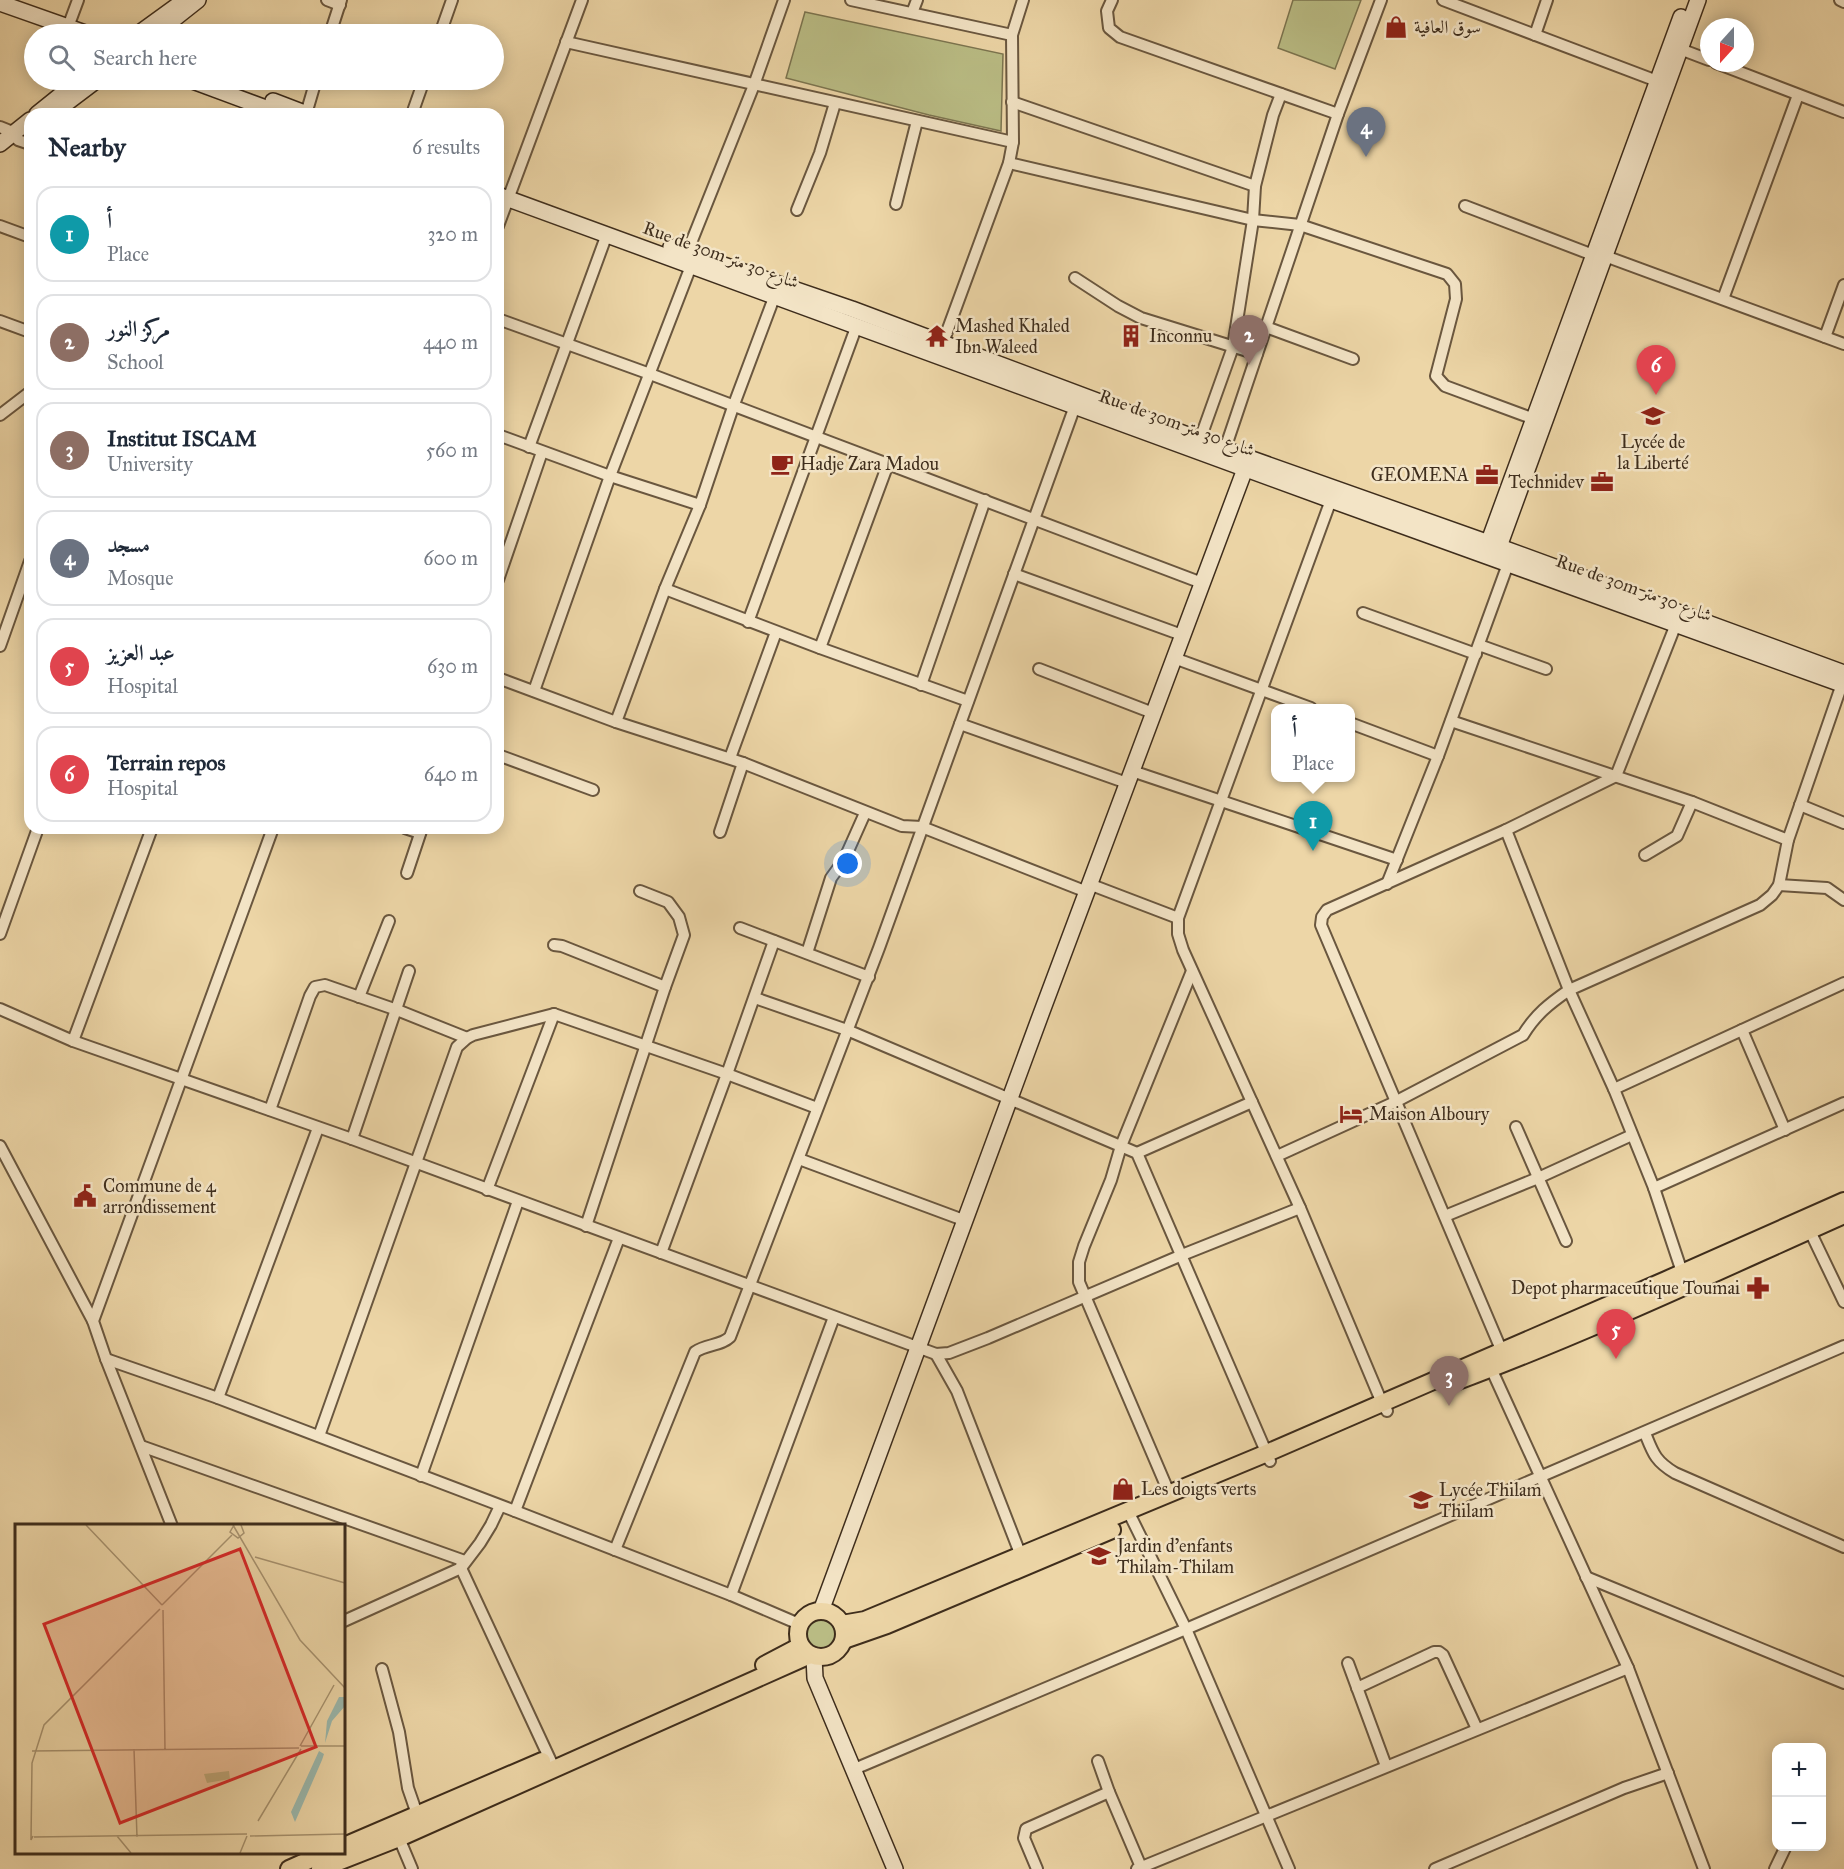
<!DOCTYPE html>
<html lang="en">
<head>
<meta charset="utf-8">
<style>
	:root { --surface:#fff; --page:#f6f6f7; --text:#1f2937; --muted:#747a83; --line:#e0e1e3; --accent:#1a73e8 }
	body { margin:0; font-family:"IM FELL Great Primer",Amiri,serif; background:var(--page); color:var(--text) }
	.controls { position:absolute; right:18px; bottom:18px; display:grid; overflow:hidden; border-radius:12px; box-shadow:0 3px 15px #0003 }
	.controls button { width:54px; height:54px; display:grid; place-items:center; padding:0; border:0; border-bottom:2px solid var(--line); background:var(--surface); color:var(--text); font:30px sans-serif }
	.compass { position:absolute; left:1700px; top:18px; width:54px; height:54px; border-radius:50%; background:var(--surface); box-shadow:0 3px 15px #0003; rotate:201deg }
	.you { position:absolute; left:848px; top:864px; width:21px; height:21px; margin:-15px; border:4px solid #fff; border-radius:50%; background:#1a73e8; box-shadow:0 0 0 9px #1a73e833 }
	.badge { display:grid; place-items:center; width:39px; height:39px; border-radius:50%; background:var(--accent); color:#fff; font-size:20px; font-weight:700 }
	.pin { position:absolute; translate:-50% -50px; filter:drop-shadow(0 2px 3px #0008) }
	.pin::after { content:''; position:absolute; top:32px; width:21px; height:18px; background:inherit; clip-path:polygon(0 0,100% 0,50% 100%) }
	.popup { position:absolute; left:1271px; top:704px; width:84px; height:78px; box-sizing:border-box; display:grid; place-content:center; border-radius:12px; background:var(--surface); filter:drop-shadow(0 2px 4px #0005); font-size:20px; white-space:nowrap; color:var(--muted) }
	.popup b { font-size:22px; color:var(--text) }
	.popup::after { content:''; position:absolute; left:50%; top:100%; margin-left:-12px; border:12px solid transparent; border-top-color:var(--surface) }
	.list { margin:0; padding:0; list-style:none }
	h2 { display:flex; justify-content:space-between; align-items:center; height:78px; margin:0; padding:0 24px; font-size:26px }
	h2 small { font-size:20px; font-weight:400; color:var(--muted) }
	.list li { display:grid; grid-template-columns:39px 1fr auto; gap:18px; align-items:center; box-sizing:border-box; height:96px; margin:0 12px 12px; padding:0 12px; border:2px solid var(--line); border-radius:18px }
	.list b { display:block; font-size:22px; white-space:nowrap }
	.list p { margin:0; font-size:20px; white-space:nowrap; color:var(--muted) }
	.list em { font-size:20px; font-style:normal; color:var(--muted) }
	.icon { flex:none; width:33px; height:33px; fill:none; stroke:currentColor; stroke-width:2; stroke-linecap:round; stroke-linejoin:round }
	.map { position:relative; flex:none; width:1844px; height:1869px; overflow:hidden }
	.search { position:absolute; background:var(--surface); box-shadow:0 3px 15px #0003; left:24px; top:24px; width:480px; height:66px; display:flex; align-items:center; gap:15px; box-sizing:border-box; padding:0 21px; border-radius:33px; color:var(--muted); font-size:22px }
	.panel { position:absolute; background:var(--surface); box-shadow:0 3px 15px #0003; left:24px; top:108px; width:480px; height:726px; border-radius:18px }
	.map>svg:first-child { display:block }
</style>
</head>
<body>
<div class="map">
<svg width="1844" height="1869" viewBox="0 0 1844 1869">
	<rect width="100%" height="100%" fill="#edd6a7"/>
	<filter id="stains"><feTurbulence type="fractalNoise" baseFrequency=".00333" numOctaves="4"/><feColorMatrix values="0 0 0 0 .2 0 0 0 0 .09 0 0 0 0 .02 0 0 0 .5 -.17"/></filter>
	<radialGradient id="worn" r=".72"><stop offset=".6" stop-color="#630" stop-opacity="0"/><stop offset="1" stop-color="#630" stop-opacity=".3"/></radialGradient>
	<g fill="#babd85" stroke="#7c7550" stroke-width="1.5">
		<polygon points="1293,0 1361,0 1335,69 1278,48"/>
		<polygon points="805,12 1003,54 1001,131 929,115 786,78"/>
		<circle cx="821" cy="1633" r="16"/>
	</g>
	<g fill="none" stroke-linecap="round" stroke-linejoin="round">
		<g stroke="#6a573f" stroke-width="14">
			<g id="street">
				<polyline points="327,0 340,5"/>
				<polyline points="851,0 1012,35"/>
				<polyline points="1112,0 1107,11 1109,28 1120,37 1338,114"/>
				<polyline points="1443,0 1657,81"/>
				<polyline points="1840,0 1844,2"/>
				<polyline points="912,13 917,0"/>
				<polyline points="68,27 78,0"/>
				<polyline points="330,34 341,0"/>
				<polyline points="440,34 452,0"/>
				<polyline points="1535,35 1547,0"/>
				<polyline points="566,42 1013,142"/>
				<polyline points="1680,49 1709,60"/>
				<polyline points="1716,63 1844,112"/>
				<polyline points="1012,102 1255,186"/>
				<polyline points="306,114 316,80"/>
				<polyline points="412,114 424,80"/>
				<polyline points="0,127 15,133"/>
				<polyline points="18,140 30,144"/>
				<polyline points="1009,163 1253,220 1300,225 1447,274 1455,284 1456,299 1436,376 1445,386 1534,419"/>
				<polyline points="896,204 917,121"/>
				<polyline points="1465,206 1593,255"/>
				<polyline points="797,210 820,153 835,103"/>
				<polyline points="0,226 30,237"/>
				<polyline points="498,226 582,0"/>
				<polyline points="687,253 754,85 784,0"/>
				<polyline points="1605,256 1844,344"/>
				<polyline points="1075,278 1118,306 1141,318 1257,354"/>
				<polyline points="1723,299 1798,95"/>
				<polyline points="498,319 650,374 1202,583"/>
				<polyline points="0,321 30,332"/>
				<polyline points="1266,327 1353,359"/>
				<polyline points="1825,337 1844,285"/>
				<polyline points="941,348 1009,163 1013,142 1012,35 1023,0"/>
				<polyline points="0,415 30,392"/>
				<polyline points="498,435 610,476 700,505"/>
				<polyline points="1198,445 1233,347 1253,220 1255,186 1273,115 1281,94"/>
				<polyline points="529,447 607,234"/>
				<polyline points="1225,449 1338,114 1381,0"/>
				<polyline points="1331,500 1178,918 1178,934 1183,950 1300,1208 1382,1403 1387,1411"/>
				<polyline points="1014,574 1182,635"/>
				<polyline points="498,580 542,452"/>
				<polyline points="665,589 820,648 968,701"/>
				<polyline points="1363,613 1476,654"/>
				<polyline points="748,622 857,325"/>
				<polyline points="1479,645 1546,669"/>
				<polyline points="0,646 30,561"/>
				<polyline points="820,648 888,464"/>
				<polyline points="1174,658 1311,708"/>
				<polyline points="1039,669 1153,713"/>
				<polyline points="498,678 616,722 743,763 902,826 922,827 1087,892"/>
				<polyline points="921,685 985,500"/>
				<polyline points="534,691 610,476 691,266"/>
				<polyline points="1451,721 1692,802 1788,840"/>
				<polyline points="616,722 665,589 700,505 733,407 775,295"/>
				<polyline points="1350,723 1438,756"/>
				<polyline points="960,724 1127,783"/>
				<polyline points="498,755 593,790"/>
				<polyline points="730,758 776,632"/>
				<polyline points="1132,771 1397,860"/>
				<polyline points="1800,805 1844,823"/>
				<polyline points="405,828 420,833"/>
				<polyline points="1506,830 1569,990 1614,1089 1654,1188 1684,1278"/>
				<polyline points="720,832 743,763"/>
				<polyline points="1645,855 1677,836 1692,802"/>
				<polyline points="407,873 422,828"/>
				<polyline points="1089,884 1178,918"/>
				<polyline points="1387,884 1438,756 1508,564"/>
				<polyline points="1779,885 1827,888 1844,900"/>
				<polyline points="740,928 869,977"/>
				<polyline points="0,934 38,828"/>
				<polyline points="554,945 562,946 665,987"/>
				<polyline points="807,953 831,878 844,860 865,813"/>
				<polyline points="359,997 389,921"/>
				<polyline points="755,998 847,1030 1137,1153 1270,1461"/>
				<polyline points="0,1009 73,1041 352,1139 936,1354 949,1353 988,1338 1182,1255 1300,1208"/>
				<polyline points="1742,1030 1785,1130"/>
				<polyline points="73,1041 152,828"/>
				<polyline points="1614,1089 1844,983"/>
				<polyline points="270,1110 310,996 315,987 325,985 397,1010 467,1038"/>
				<polyline points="1516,1127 1566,1241"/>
				<polyline points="352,1139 409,971"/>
				<polyline points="0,1146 93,1321"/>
				<polyline points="1137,1153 1252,1102"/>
				<path d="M 1277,1156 L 1395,1102 L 1523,1035 C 1536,1014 1549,1004 1569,990 L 1760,905 L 1772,895 L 1779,885 L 1788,840 L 1842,684"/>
				<polyline points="799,1159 966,1221"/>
				<polyline points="1654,1188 1844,1103"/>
				<polyline points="487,1190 554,1014"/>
				<polyline points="1445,1216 1538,1178 1632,1135"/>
				<polyline points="586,1226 665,987 684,935 679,917 668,902 640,891"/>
				<polyline points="1808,1227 1844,1302"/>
				<polyline points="661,1253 727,1074 774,941"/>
				<polyline points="936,1354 957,1391 1023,1561"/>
				<polyline points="1503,1354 1321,925 1322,917 1327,910 1506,830 1616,776 1676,624"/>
				<polyline points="106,1359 218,1398 515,1511 731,1595 799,1624"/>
				<polyline points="1489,1364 1628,1668 1704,1869"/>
				<polyline points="218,1398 318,1128"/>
				<path d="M 1645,1433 C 1653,1453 1655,1461 1675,1473 L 1844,1547"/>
				<polyline points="319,1436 457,1047 467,1038 473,1035 554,1014 727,1074 817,1108"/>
				<polyline points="141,1446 462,1560 461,1568 554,1768"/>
				<polyline points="421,1476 518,1201"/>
				<polyline points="1170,1495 1079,1282 1079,1262 1084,1246 1111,1180 1121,1146 1192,971"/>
				<polyline points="515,1511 619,1238"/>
				<polyline points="1128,1511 1186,1629 1289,1869"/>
				<polyline points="172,1526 106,1359 93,1321 273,828"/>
				<path d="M 615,1550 L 695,1352 C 706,1344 721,1346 730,1337 L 879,948 L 1075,406"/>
				<polyline points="1586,1577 1844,1683"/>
				<polyline points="731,1595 834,1317"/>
				<polyline points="344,1621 461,1568 480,1543 491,1525 500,1506"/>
				<polyline points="1348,1663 1386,1766"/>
				<polyline points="382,1669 399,1732 408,1788 417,1814"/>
				<polyline points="1357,1688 1434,1652 1439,1652 1443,1655 1477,1729"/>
				<polyline points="1098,1761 1109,1792 1141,1867"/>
				<polyline points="852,1770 1186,1629 1844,1346"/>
				<polyline points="399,1838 412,1869"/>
				<polyline points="1037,1869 1024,1838 1026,1829 1109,1792"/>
				<polyline points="1137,1869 1628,1668"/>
				<polyline points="1435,1869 1624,1788 1668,1773"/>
				<polyline points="1775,1869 1786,1846"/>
			</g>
		</g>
		<g stroke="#3e2d1c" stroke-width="18">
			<g id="secondary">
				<polyline points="0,3 88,34"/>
				<polyline points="138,34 185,0"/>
				<polyline points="155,34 198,0"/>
				<polyline points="190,80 282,114"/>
				<polyline points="273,101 307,114"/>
				<polyline points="37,114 78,81"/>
				<polyline points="52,114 97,80"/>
				<polyline points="0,144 30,120"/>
				<polyline points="498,195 1331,500 1844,685"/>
				<polyline points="671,247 852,309 1249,458 1489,543 1844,673"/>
				<polyline points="1485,552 1681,17"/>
				<polyline points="1496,555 1698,0"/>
				<polyline points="821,1611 1041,1014 1248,461"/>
				<polyline points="814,1657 815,1678 895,1869"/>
			</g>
		</g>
		<g stroke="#3e2d1c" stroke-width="20">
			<g id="primary">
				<path d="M 1458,1381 C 1589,1332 1716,1272 1844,1215"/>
				<circle cx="821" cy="1634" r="23"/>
				<polyline points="842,1624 865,1620 1267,1453 1666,1280 1844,1201"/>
				<polyline points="844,1640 887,1625 1112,1530"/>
				<polyline points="764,1665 800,1646"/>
				<polyline points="344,1846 542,1761"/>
				<polyline points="289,1869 327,1852"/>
				<polyline points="320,1869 399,1838 810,1655"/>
			</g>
		</g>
		<use href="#street" stroke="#f3e4c6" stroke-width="10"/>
		<use href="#secondary" stroke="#f3e4c6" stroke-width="15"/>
		<use href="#primary" stroke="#edd6a7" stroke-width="16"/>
	</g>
	<defs>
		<g id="shop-bare" transform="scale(1.8)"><path d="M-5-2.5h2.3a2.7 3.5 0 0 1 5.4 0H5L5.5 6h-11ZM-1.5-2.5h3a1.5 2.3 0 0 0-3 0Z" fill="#8f2418" stroke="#f3e4c6" stroke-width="2.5" paint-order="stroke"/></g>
		<g id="temple-bare" transform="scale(1.8)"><path d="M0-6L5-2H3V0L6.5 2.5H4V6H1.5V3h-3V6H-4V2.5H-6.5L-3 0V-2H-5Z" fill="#8f2418" stroke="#f3e4c6" stroke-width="2.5" paint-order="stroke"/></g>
		<g id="building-bare" transform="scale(1.8)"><path d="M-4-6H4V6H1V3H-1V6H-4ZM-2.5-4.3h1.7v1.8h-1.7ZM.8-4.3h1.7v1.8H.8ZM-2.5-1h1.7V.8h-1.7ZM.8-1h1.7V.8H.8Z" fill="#8f2418" stroke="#f3e4c6" stroke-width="2.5" paint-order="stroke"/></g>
		<g id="school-bare" transform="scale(1.8)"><path d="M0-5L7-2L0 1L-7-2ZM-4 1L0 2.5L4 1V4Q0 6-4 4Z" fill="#8f2418" stroke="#f3e4c6" stroke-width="2.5" paint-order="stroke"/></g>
		<g id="cafe-bare" transform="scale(1.8)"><path d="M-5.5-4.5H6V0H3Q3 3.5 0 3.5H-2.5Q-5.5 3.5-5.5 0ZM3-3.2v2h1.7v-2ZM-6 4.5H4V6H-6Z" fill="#8f2418" stroke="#f3e4c6" stroke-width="2.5" paint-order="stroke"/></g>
		<g id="office-bare" transform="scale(1.8)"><path d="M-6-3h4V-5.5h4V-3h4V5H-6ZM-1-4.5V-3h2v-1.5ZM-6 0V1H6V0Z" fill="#8f2418" stroke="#f3e4c6" stroke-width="2.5" paint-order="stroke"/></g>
		<g id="hotel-bare" transform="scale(1.8)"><path d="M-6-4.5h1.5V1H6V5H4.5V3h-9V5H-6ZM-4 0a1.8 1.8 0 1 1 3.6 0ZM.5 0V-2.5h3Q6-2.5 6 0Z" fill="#8f2418" stroke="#f3e4c6" stroke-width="2.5" paint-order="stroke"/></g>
		<g id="civic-bare" transform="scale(1.8)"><path d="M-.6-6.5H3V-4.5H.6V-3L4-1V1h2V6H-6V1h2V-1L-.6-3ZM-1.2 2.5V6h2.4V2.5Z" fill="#8f2418" stroke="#f3e4c6" stroke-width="2.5" paint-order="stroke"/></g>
		<g id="pharmacy-bare" transform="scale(1.8)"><path d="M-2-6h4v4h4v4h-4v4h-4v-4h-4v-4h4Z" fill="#8f2418" stroke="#f3e4c6" stroke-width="2.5" paint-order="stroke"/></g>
	</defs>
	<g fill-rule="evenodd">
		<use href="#shop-bare" x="1396" y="27"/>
		<use href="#temple-bare" x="937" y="336"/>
		<use href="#building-bare" x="1131" y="336"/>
		<use href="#school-bare" x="1653" y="416"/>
		<use href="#cafe-bare" x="782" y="464"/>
		<use href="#office-bare" x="1487" y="475"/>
		<use href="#office-bare" x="1602" y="482"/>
		<use href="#hotel-bare" x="1351" y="1114"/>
		<use href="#civic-bare" x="85" y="1196"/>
		<use href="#pharmacy-bare" x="1758" y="1288"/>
		<use href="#shop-bare" x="1123" y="1489"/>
		<use href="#school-bare" x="1421" y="1500"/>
		<use href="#school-bare" x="1099" y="1556"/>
	</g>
	<g text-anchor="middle" stroke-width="5" stroke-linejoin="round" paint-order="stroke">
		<g font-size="18" fill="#3e2d1c" stroke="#f3e4c6" text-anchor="start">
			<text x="1414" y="33">سوق العافية</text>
			<text x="955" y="332">Mashed Khaled<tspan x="955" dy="21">Ibn Waleed</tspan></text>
			<text x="1149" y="342">Inconnu</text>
			<text x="1653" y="448" text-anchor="middle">Lycée de<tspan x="1653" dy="21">la Liberté</tspan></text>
			<text x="800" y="470">Hadje Zara Madou</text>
			<text x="1469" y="481" text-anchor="end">GEOMENA</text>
			<text x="1584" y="488" text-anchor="end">Technidev</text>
			<text x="1369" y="1120">Maison Alboury</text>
			<text x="103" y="1192">Commune de 4<tspan x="103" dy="21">arrondissement</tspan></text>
			<text x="1740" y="1294" text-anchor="end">Depot pharmaceutique Toumai</text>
			<text x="1141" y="1495">Les doigts verts</text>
			<text x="1439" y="1496">Lycée Thilam<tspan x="1439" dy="21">Thilam</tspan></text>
			<text x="1117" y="1552">Jardin d'enfants<tspan x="1117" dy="21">Thilam-Thilam</tspan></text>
		</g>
		<g font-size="18" fill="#3e2d1c" stroke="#f3e4c6">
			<text transform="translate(721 255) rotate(20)" y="6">Rue de 30m شارع 30 متر</text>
			<text transform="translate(1177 423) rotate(20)" y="6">Rue de 30m شارع 30 متر</text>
			<text transform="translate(1634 588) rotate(20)" y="6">Rue de 30m شارع 30 متر</text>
		</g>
	</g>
	<g transform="translate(15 1524)">
		<rect width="330" height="330" fill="#edd6a7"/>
		<path d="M 214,247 L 215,255 L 192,259 L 189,250 Z" fill="#babd85"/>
		<path d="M 324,173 L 330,173 L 330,182 L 317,197 L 310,219 L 312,197 ZM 304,227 L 309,230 L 307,236 L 280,298 L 276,288 Z" fill="#9ab8ad"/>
		<path fill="none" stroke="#a7926f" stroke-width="1.5" d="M 71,1 L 147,81M 218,1 L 285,116 L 330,164M 219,1 L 215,8 L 223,14 L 229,9 L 226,1M 240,33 L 330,59M 147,81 L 217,11M 148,86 L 150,226M 285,222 L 319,161M 286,222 L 330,222M 119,225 L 122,313M 17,227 L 284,224M 243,297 L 286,225M 18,312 L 16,316 L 17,239 L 29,201 L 145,85M 102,312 L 116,329M 235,312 L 330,310M 19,313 L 232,310M 225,329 L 232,312"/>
		<path fill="#d62828" fill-opacity="0.15" stroke="#d62828" stroke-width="3" d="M 225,25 L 301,223 L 105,299 L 29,100 Z"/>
		<rect width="330" height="330" fill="none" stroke="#3e2d1c" stroke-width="3"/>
	</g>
	<rect width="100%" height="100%" filter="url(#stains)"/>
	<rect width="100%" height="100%" fill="url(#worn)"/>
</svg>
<div class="controls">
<button>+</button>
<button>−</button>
</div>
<svg class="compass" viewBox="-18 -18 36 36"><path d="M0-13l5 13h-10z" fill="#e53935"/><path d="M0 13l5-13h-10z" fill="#747a83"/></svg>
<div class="you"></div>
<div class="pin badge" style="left:1313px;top:851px;background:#0f9aa8">1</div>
<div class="popup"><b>أ</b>Place</div>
<div class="pin badge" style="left:1249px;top:365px;background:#8d6e63">2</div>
<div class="pin badge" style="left:1449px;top:1406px;background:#8d6e63">3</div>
<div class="pin badge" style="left:1366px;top:157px;background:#6b7280">4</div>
<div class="pin badge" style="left:1616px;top:1359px;background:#e0444e">5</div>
<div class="pin badge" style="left:1656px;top:395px;background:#e0444e">6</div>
<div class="search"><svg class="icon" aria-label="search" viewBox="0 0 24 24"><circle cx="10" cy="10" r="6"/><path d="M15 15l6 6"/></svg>Search here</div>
<section class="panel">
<h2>Nearby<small>6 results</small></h2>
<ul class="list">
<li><span class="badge" style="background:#0f9aa8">1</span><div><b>أ</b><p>Place</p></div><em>320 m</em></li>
<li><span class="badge" style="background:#8d6e63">2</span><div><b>مركز النور</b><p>School</p></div><em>440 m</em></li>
<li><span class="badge" style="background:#8d6e63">3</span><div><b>Institut ISCAM</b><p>University</p></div><em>560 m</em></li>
<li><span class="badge" style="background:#6b7280">4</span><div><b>مسجد</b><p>Mosque</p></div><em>600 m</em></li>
<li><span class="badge" style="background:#e0444e">5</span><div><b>عبد العزيز</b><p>Hospital</p></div><em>630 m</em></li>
<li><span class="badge" style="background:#e0444e">6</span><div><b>Terrain repos</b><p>Hospital</p></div><em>640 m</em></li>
</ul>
</section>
</div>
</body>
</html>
